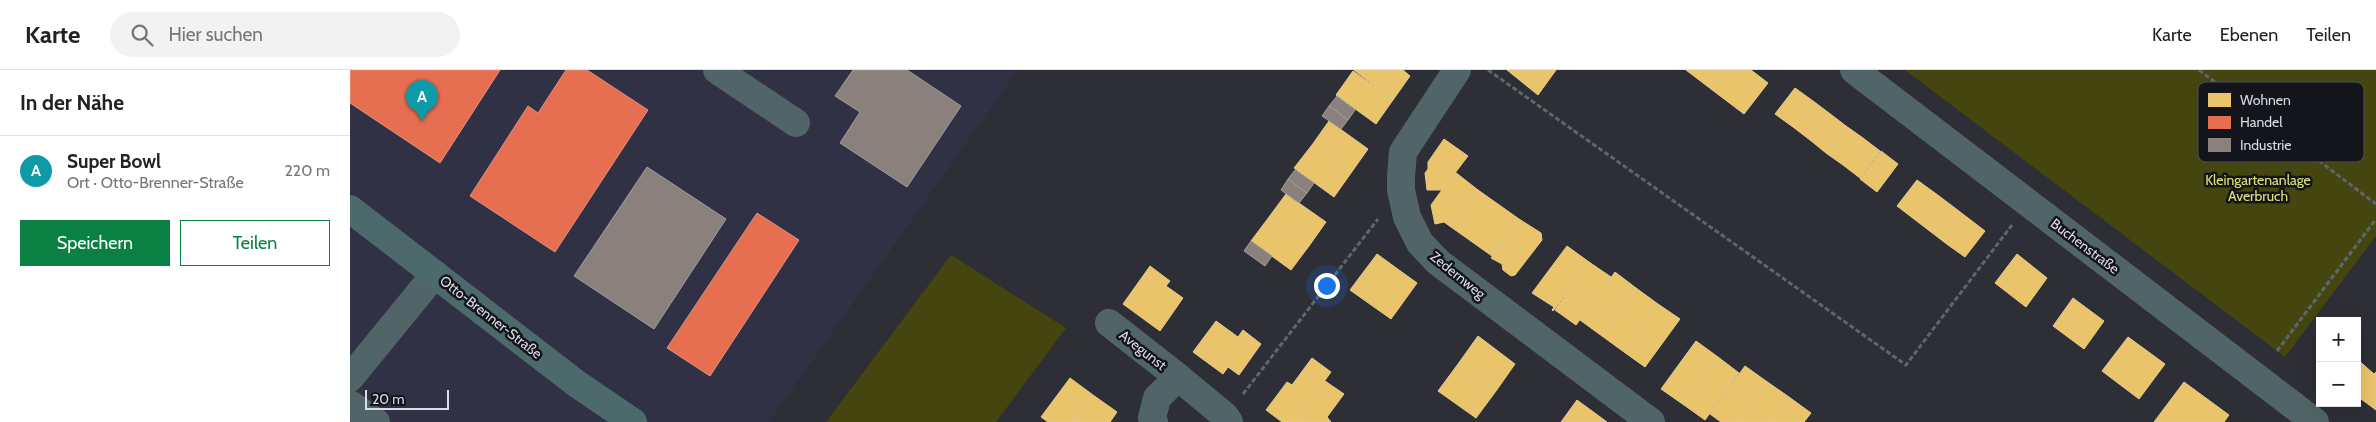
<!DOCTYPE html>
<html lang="de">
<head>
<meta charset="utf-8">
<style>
	:root { --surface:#fff; --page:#f2f2f2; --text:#222; --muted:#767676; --line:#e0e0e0; --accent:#0b8043 }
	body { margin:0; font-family:Cabin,sans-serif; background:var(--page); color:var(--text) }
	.controls { position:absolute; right:15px; bottom:15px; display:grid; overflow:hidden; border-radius:0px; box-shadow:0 5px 20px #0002 }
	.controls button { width:45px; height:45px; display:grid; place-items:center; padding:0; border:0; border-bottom:1px solid var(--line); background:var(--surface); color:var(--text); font:25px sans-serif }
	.scale { position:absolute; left:15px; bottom:12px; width:84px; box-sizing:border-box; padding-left:5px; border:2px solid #dbdce6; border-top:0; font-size:14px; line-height:18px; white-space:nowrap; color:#dbdce6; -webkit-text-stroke:4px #14141b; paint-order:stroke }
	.you { position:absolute; left:976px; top:215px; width:18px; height:18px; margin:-12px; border:4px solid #fff; border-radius:50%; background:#1a73e8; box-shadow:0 0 0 8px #1a73e833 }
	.badge { display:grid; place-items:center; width:32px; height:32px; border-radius:50%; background:var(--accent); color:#fff; font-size:16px; font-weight:700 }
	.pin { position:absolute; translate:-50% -41px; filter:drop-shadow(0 1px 2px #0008) }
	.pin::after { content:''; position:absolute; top:26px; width:18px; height:15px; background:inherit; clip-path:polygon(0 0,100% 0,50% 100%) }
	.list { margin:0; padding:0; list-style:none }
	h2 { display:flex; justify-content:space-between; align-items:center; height:65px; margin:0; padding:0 20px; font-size:21px }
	h2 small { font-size:16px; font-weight:400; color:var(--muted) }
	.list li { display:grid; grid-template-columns:32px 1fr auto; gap:15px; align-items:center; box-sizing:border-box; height:70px; padding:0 20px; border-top:1px solid var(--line) }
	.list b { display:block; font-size:19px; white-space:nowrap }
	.list p { margin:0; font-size:16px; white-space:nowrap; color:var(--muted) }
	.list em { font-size:16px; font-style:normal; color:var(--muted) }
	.actions { display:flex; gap:10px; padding:15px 20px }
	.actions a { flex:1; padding:11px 0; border:1px solid var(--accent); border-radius:0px; text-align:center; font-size:18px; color:var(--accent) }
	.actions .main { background:var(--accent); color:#fff }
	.icon { flex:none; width:28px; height:28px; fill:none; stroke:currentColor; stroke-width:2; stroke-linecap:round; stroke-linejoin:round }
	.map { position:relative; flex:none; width:2026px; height:352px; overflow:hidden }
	header { display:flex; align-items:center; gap:30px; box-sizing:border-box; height:70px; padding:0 25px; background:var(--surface); border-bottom:1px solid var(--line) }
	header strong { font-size:24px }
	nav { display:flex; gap:28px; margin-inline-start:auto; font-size:18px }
	.search { width:350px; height:45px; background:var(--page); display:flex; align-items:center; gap:12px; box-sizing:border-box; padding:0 18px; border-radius:28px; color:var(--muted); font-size:19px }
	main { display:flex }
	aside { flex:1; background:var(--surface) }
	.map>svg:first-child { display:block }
</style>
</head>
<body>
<header>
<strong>Karte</strong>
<div class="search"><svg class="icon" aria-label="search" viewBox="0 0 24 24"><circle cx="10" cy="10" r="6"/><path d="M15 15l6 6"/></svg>Hier suchen</div>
<nav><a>Karte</a><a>Ebenen</a><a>Teilen</a></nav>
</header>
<main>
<aside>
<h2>In der Nähe<small></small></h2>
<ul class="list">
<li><span class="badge" style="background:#0f9aa8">A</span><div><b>Super Bowl</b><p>Ort · Otto-Brenner-Straße</p></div><em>220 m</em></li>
</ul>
<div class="actions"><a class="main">Speichern</a><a>Teilen</a></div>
</aside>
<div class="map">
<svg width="2026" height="352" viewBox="0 0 2026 352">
	<rect width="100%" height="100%" fill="#2e2e36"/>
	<polygon fill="#303145" points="0,0 668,0 419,352 0,352"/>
	<g fill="#44450f">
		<polygon points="1555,0 2026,0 2026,166 1935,287"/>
		<polygon points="601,185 716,258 646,352 476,352"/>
	</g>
	<g fill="#e9c46a" stroke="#e5cb8f">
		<polygon points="1004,0 1053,0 1060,6 1043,30"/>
		<polygon points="1157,0 1206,0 1188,25"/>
		<polygon points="1336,0 1370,0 1357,16"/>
		<polygon points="1370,0 1401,0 1418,13 1394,44 1357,16"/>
		<polygon points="1003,1 1043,30 1026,54 986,25"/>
		<polygon points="1445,18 1463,31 1443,57 1425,44"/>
		<polygon points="1463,31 1479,43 1460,70 1443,57"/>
		<polygon points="1479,43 1496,56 1476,83 1460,70"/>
		<polygon points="979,51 1018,79 1001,103 962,75"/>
		<polygon points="1496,56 1513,68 1493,95 1476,83"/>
		<polygon points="1513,68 1530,81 1510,108 1493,95"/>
		<polygon points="1094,69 1118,86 1092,120 1077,120 1075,103 1078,99 1078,92"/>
		<polygon points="962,75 1001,103 984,127 944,98"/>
		<polygon points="1531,81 1548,94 1527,122 1510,109"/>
		<polygon points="1105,102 1128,120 1101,157 1094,152 1085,154 1081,135"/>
		<polygon points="1567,110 1585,123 1564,149 1547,136"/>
		<polygon points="1128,120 1169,149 1142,186 1101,157"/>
		<polygon points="1585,123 1601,135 1581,162 1564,149"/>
		<polygon points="936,124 976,152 959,176 919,147"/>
		<polygon points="1601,135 1618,148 1598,175 1581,162"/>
		<polygon points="919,147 959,176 941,200 901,171"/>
		<polygon points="1618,148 1635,161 1615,187 1598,175"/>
		<polygon points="1169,149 1191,163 1192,170 1165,205 1161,206 1153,200 1152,194 1141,188"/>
		<polygon points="1217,176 1239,192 1203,241 1202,240 1204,237 1182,223"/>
		<polygon points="1027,184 1067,213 1041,249 1000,220"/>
		<polygon points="1667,184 1697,208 1676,237 1645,213"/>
		<polygon points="1239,192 1261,207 1226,255 1205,240"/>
		<polygon points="800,196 820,211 816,216 833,228 810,261 773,234"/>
		<polygon points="1265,202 1286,218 1252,266 1230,250"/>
		<polygon points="1286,218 1308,234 1274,282 1252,266"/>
		<polygon points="1723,228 1754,251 1734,279 1703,256"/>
		<polygon points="1308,234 1330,249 1295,297 1274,282"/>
		<polygon points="866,251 888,267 893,260 911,274 889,305 878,297 873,304 843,282"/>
		<polygon points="1128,266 1165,294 1146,321 1108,294"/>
		<polygon points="1778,267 1815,294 1789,329 1752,301"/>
		<polygon points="1346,271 1368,287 1334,335 1311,319"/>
		<polygon points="1368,287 1389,303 1355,350 1334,335"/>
		<polygon points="962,288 981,302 945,352 932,352 916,340 937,312 942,315"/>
		<polygon points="2007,289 2024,304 2026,302 2026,340 2007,326"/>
		<polygon points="1108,294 1146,321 1126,348 1088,321"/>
		<polygon points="1395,296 1416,311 1387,352 1371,352 1360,344"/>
		<polygon points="720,308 743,325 724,352 698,352 691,347"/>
		<polygon points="975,311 994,324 977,347 981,352 945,352"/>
		<polygon points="1416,311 1439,327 1421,352 1387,352"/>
		<polygon points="1834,312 1879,345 1874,352 1804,352"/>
		<polygon points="743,325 767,342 760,352 724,352"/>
		<polygon points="1439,327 1461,343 1454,352 1421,352"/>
		<polygon points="1227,330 1257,352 1211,352"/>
	</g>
	<g fill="#e76f51" stroke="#e3907e">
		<polygon points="0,0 150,0 90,93 0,33"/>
		<polygon points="216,0 237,0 298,40 205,182 120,126 178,36 188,43"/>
		<polygon points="407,143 449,170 360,306 317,278"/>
	</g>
	<g fill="#8a817c" stroke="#a29c9c">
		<polygon points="503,0 557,0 611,36 557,117 490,73 510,42 485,26"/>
		<polygon points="987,26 1005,40 998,50 979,36"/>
		<polygon points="979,36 998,50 991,59 972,46"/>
		<polygon points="297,97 376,149 304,259 224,206"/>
		<polygon points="945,100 964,113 957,123 938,109"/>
		<polygon points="938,109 957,123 949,133 931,120"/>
		<polygon points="901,171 922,186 915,196 894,181"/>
	</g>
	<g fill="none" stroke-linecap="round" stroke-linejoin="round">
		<g stroke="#59686b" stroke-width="3" stroke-dasharray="5 2.5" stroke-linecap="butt">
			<polyline points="1138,0 1556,295 1662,155"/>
			<polyline points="1849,0 2026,134"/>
			<polyline points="1927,281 2026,149"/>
			<polyline points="893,324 1028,149"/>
		</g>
		<g stroke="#516568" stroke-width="28">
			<polyline points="367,0 446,53"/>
			<polyline points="1107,0 1053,82 1051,106 1051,120 1057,147 1070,173 1088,192 1301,352"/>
			<polyline points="1504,0 1965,352"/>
			<polyline points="759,253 828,307"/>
			<polyline points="0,308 85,204"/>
			<polyline points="0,334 26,352"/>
			<polyline points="804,352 802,348 807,328 828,307 875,346 879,352"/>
		</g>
		<polyline stroke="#4c6a6c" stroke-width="28" points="0,139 227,314 283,352"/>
	</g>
	<g text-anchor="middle" stroke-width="5" stroke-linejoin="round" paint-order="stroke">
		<g font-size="14" fill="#dee477" stroke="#14141b">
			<text x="1908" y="115">Kleingartenanlage<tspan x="1908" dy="16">Averbruch</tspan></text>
		</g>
		<g font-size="14" fill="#dbdce6" stroke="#14141b">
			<text transform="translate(1735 176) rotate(37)" y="5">Buchenstraße</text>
			<text transform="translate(1108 205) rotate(39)" y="5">Zedernweg</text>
			<text transform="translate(141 247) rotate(38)" y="5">Otto-Brenner-Straße</text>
			<text transform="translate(793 280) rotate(38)" y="5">Avegunst</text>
		</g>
	</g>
	<rect x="1848" y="12" width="166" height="80" rx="8" fill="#14141b" stroke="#505058" stroke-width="1"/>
	<rect x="1858" y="23" width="23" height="14" fill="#e9c46a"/>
	<rect x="1858" y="46" width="23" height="13" fill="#e76f51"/>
	<rect x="1858" y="68" width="23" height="14" fill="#8a817c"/>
	<g font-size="14" fill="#dbdce6">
		<text x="1890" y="35">Wohnen</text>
		<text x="1890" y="57">Handel</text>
		<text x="1890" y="80">Industrie</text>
	</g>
</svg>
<div class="controls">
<button>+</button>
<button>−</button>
</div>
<div class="scale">20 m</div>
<div class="you"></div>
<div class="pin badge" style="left:72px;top:51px;background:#0f9aa8">A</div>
</div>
</main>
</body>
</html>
